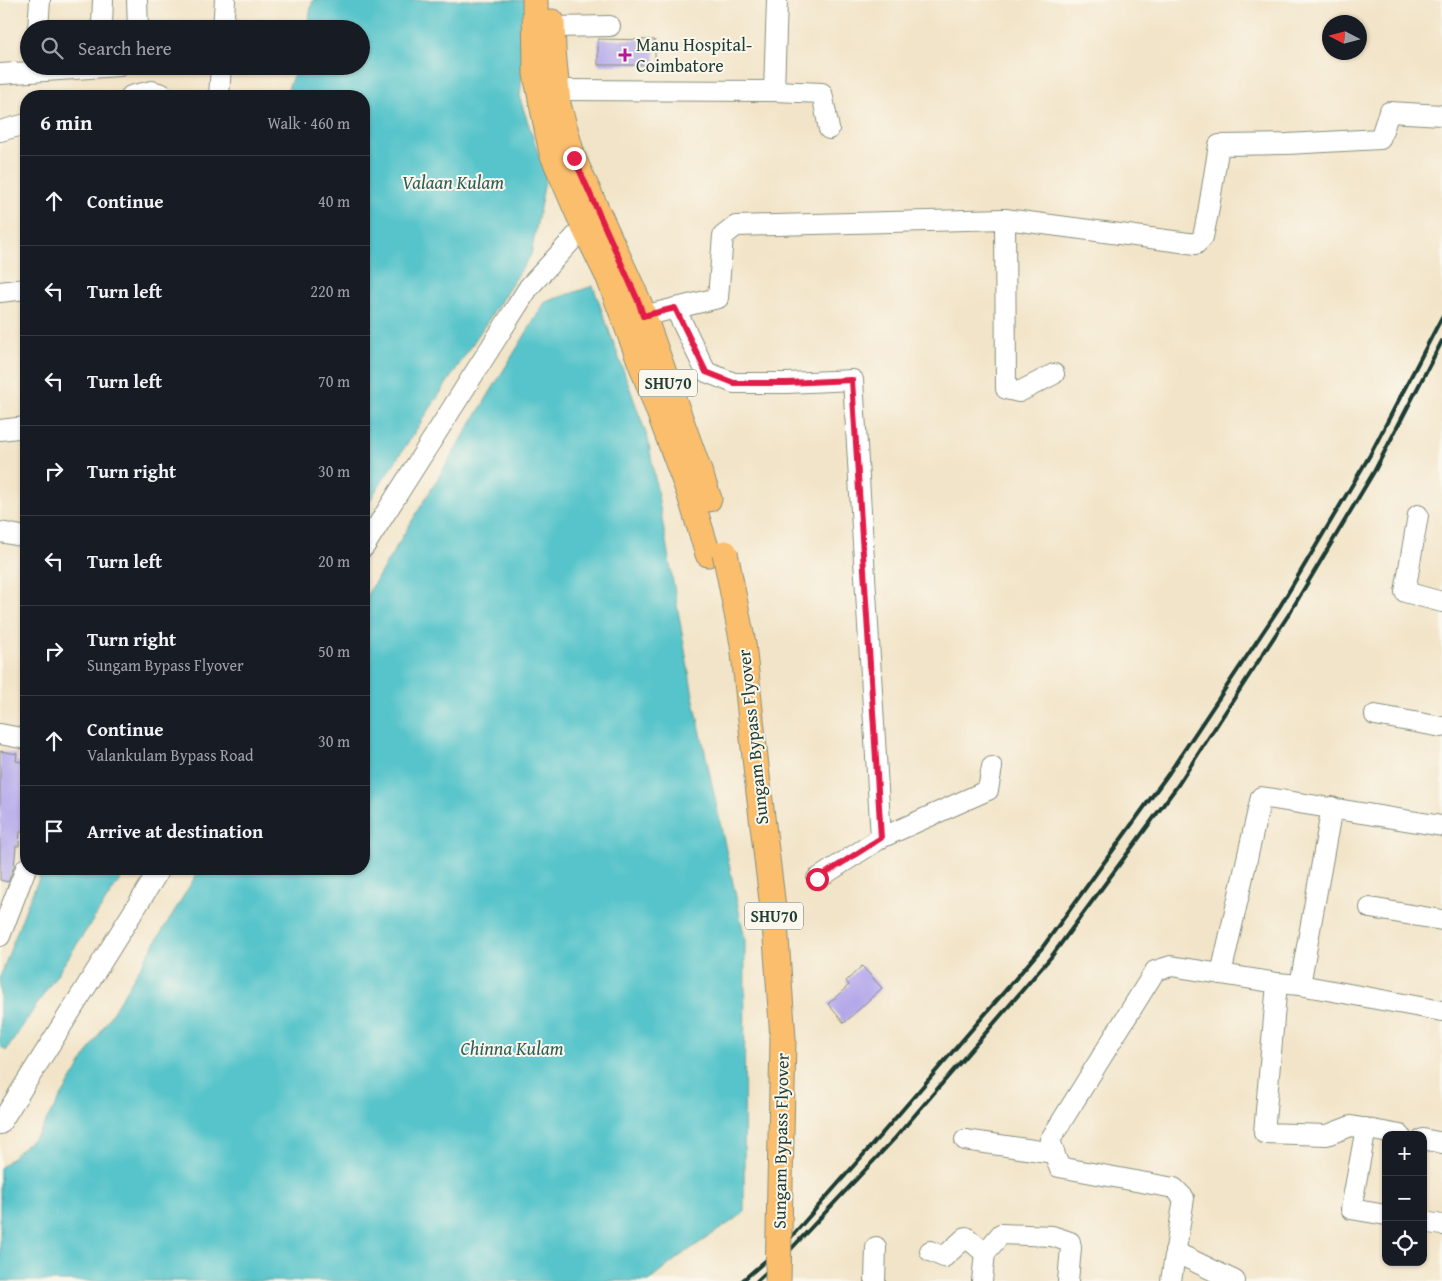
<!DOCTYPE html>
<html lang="en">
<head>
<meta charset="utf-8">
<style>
	:root { --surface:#171b24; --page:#242831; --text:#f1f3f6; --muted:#9ea1a6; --line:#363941 }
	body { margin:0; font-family:"Gentium Book Plus",serif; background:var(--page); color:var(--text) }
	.controls { position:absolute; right:15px; bottom:15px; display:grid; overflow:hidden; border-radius:10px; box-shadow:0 1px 4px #0004 }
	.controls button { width:45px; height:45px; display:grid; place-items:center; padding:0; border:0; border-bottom:1px solid var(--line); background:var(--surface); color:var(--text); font:25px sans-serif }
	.compass { position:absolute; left:1322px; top:15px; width:45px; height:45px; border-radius:50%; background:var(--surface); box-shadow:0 1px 4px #0004; rotate:276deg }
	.stop { position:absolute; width:15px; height:15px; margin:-11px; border:4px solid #e11d48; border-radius:50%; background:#fff }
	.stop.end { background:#e11d48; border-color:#fff; box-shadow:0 1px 5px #0008 }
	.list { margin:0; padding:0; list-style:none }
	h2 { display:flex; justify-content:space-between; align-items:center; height:65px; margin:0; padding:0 20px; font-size:21px }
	h2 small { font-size:16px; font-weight:400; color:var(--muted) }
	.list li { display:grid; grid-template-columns:32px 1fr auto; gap:15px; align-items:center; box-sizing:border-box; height:90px; padding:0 20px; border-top:1px solid var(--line) }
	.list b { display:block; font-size:19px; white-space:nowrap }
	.list p { margin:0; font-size:16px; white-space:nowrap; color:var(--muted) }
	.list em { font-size:16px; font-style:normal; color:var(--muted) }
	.icon { flex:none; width:28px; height:28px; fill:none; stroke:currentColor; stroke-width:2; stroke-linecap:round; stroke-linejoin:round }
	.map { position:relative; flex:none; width:1442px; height:1281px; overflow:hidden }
	.search { position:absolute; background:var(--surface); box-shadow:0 1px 4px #0004; left:20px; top:20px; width:350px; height:55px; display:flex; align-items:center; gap:12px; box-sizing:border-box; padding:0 18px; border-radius:28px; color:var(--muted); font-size:19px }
	.panel { position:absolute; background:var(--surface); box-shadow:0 1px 4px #0004; left:20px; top:90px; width:350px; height:785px; border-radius:20px }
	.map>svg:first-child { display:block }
</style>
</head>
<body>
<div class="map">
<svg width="1442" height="1281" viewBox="0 0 1442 1281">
	<rect width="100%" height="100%" fill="#fbf7ec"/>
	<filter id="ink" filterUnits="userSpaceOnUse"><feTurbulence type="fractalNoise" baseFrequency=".02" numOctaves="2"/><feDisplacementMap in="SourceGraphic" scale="10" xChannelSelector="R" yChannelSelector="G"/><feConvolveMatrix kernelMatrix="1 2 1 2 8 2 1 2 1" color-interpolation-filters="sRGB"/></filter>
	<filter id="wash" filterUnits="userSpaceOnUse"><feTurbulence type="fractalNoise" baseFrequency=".0096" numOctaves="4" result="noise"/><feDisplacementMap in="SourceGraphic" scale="20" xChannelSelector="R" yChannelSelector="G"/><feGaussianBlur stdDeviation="1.12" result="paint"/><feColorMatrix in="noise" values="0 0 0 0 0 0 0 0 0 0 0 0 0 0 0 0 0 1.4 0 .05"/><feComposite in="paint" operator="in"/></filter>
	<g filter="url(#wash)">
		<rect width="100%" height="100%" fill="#f2e4c8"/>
		<g fill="#56c4ca" stroke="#3a807f">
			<polygon points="313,0 528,0 520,99 546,176 531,255 364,509 364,96 285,96 297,66 361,66 361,29 306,29"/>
			<polygon points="593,286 648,439 693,696 745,939 744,1213 680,1256 649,1281 0,1281 0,1168 39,1133 200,869 364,869 364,600 545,302"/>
			<polygon points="43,869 127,869 6,1051 0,1046 0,977 26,908"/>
		</g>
		<g id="blocks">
			<g fill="#b0a4ea">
				<polygon points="598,39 655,40 655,65 598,65"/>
				<polygon points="0,751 17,754 16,761 26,763 26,832 20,832 19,846 16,846 14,867 8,882 0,880"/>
				<polygon points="862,966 882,988 844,1023 828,1004 849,985 846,981"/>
			</g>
		</g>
	</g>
	<g filter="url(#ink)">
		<use href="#blocks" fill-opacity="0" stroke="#88907e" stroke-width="1"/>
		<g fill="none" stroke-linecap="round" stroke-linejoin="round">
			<g stroke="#88907e" stroke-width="22">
				<g id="minor">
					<polyline points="137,0 138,29"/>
					<polyline points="552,27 610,26"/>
					<polyline points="38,29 40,0"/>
					<polyline points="98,29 102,25 103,0"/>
					<polyline points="223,29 225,0"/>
					<polyline points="0,74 119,66"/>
					<polyline points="556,90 774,91 822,93 829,129"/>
					<polyline points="774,91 777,0"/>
					<polyline points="131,96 152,91 162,94 162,96"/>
					<polyline points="219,96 221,66"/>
					<polyline points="0,131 26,124"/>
					<polyline points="1005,219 1006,389 1019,392 1054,374"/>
					<polyline points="0,292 26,289"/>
					<polyline points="675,308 706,372 734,383 787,383 853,380 881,838"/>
					<polyline points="643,316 718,298 723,236 736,226 1005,219 1196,244 1203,237 1208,213 1219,145 1287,144 1380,139 1389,112 1442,115"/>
					<polyline points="0,430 26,427"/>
					<polyline points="1418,515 1405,592 1442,602"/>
					<polyline points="0,532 26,537"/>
					<polyline points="364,547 529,287 584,227 595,220"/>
					<polyline points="1375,715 1442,727"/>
					<polyline points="0,734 26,739"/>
					<polyline points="817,879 881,838 988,790 992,767"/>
					<polyline points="1370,908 1442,920"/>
					<polyline points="0,936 26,868"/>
					<polyline points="1221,974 1261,797 1442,826"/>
					<polyline points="1277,983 1300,985 1332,807"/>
					<polyline points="1300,985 1442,1011"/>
					<polyline points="0,1124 160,869"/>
					<polyline points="1366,1128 1351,1209 1386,1215"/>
					<polyline points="1423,1139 1442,1143"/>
					<polyline points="965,1140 1054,1153"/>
					<polyline points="1423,1222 1442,1225"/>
					<polyline points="930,1251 944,1257 966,1237 985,1253"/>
					<polyline points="1175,1252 1235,1281"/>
					<polyline points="875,1281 876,1247"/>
					<polyline points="982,1281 985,1253 1001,1234 1052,1236 1070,1242 1071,1248 1068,1281"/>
					<polyline points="1171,1281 1184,1198 1174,1188 1059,1167 1050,1140 1155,971 1171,966 1277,983 1264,1133 1327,1135 1351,1126 1400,1135"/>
				</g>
			</g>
			<g stroke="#88907e" stroke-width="27">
				<g id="major">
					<polyline points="535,0 536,74 552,153 584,227 609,278 689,492 708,554"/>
					<polyline points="552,22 553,50 558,104 573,158 639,303 709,499"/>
				</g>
			</g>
			<use href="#minor" stroke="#fff" stroke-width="20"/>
			<use href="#major" stroke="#fabe6d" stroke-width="25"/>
			<g stroke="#1f3d34" stroke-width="4">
				<polyline points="742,1281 785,1244 886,1129 1042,948 1169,773 1279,608 1370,455 1442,317"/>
				<polyline points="757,1281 792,1248 896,1137 1051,957 1178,785 1289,614 1375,470 1442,341"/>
			</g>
			<g stroke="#88907e" stroke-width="27" stroke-linecap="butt">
				<polyline id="major-bridge" points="725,553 743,644 757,776 775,924 783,1039 778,1281"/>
			</g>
			<use href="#major-bridge" stroke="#fabe6d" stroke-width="25"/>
		</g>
	</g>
	<g fill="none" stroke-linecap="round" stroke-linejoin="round" filter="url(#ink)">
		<polyline stroke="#e11d48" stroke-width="6" points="574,158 639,303 643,316 675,308 706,372 734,383 787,383 852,380 881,838 817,879"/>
	</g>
	<path fill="#b5179e" stroke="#fbf7ec" stroke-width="2" d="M622.5 47.5h5v5h5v5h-5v5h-5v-5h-5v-5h5z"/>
	<g text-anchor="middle" stroke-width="4" stroke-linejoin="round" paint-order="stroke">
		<g fill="#fbf7ec" stroke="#61756b" stroke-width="1">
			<rect x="639" y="369.5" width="58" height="27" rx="4"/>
			<rect x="745" y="902.5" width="58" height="27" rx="4"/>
		</g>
		<g font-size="16" font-weight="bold" fill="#1f3d34">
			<text x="668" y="389">SHU70</text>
			<text x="774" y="922">SHU70</text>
		</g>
		<g font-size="18" fill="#1f3d34" stroke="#fbf7ec" text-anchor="start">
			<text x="636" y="51">Manu Hospital-<tspan x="636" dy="21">Coimbatore</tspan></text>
		</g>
		<g font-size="18" fill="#1f3d34" stroke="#fbf7ec">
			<text transform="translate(753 737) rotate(-96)" y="6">Sungam Bypass Flyover</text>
			<text transform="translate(781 1141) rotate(-89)" y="6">Sungam Bypass Flyover</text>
		</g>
		<g font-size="19" font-style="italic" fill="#2d5f5a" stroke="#fbf7ec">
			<text x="453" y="189">Valaan Kulam</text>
			<text x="512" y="1055">Chinna Kulam</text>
		</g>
	</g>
</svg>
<div class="controls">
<button>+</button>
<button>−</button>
<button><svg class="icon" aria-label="locate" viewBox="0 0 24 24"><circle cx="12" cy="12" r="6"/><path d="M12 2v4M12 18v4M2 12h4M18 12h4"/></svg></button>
</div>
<svg class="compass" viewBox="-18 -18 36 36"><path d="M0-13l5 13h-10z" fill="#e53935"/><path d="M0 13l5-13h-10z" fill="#9ea1a6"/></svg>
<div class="stop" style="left:817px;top:879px"></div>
<div class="stop end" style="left:574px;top:158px"></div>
<div class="search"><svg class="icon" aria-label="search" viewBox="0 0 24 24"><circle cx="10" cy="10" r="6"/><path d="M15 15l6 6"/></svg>Search here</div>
<section class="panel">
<h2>6 min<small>Walk · 460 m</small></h2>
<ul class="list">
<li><svg class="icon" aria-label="ahead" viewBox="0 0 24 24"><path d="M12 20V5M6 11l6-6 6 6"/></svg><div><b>Continue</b></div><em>40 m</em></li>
<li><svg class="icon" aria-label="left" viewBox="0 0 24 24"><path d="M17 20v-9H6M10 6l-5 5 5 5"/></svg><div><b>Turn left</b></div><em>220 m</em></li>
<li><svg class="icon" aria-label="left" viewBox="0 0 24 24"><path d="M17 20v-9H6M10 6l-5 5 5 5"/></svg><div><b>Turn left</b></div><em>70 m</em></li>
<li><svg class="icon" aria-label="right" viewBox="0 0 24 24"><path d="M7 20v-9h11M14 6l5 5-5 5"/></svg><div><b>Turn right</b></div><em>30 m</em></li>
<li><svg class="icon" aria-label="left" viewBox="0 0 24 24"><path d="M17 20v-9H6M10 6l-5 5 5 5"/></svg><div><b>Turn left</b></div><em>20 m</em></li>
<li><svg class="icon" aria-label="right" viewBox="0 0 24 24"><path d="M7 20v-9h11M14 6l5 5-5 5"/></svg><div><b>Turn right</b><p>Sungam Bypass Flyover</p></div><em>50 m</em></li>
<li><svg class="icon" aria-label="ahead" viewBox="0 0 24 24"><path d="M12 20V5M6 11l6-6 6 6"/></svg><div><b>Continue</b><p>Valankulam Bypass Road</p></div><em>30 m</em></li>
<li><svg class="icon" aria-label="arrive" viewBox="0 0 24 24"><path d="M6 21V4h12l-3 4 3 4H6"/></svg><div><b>Arrive at destination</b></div></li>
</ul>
</section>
</div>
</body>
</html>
